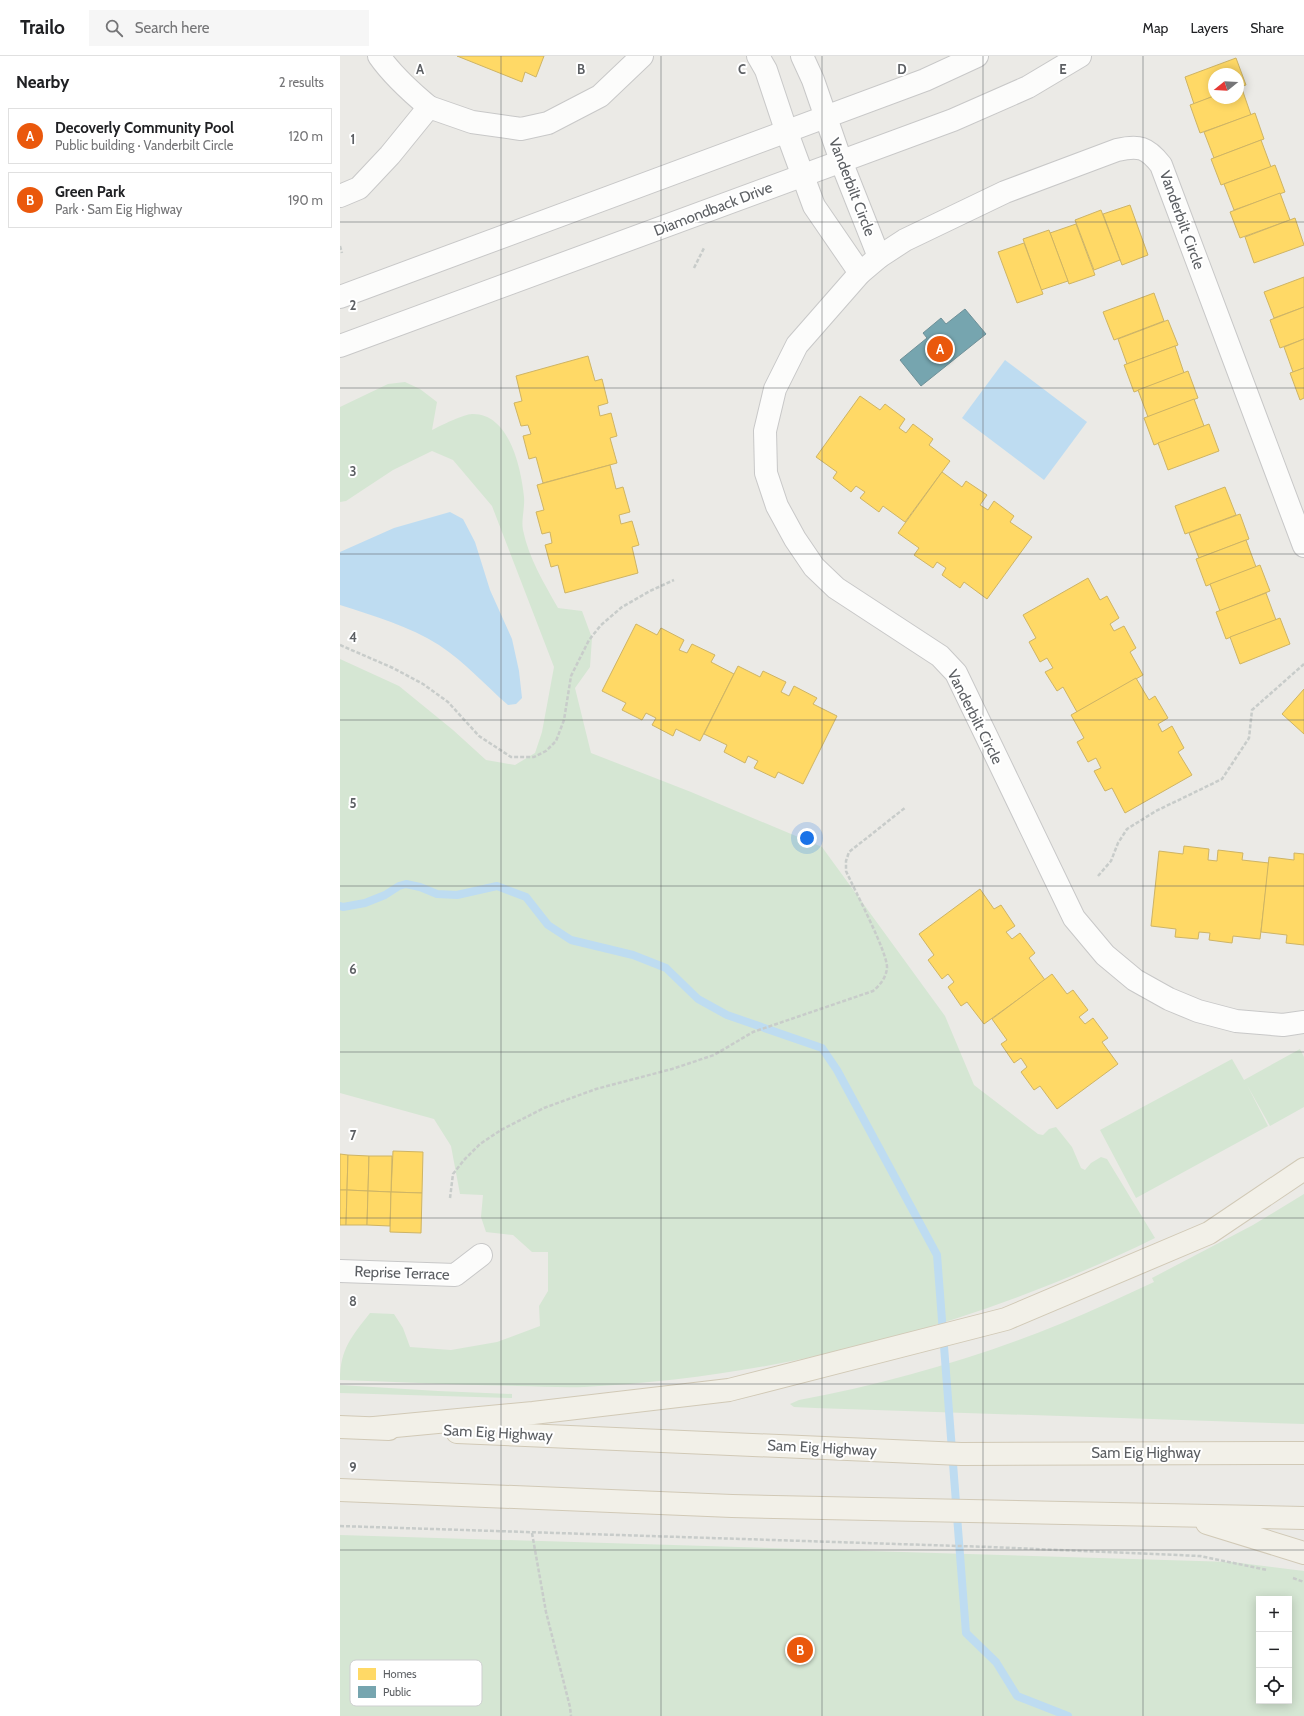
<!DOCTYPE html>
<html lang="en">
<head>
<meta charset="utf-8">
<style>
	:root { --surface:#fff; --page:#f6f6f6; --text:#202124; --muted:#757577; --line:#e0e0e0; --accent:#ea580c }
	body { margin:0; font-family:Cabin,sans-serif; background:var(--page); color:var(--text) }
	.controls { position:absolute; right:12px; bottom:12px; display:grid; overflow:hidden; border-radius:0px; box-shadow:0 2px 10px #0003 }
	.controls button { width:36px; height:36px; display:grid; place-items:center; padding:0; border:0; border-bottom:1px solid var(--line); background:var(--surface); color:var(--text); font:20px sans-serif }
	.compass { position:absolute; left:868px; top:12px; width:36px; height:36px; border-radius:50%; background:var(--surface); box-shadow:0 2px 10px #0003; rotate:252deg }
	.you { position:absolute; left:467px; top:782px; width:14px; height:14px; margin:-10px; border:3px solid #fff; border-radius:50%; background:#1a73e8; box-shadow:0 0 0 6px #1a73e833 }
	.badge { display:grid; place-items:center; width:26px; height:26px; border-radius:50%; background:var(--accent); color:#fff; font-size:13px; font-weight:700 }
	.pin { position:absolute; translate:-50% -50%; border:2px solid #fff; box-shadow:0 1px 4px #0006 }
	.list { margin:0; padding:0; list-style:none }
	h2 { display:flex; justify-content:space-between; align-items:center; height:52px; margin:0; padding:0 16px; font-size:17px }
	h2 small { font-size:13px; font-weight:400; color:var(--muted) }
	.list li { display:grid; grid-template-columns:26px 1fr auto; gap:12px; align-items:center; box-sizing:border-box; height:56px; margin:0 8px 8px; padding:0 8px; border:1px solid var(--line); border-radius:0px }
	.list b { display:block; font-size:15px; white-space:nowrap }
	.list p { margin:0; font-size:13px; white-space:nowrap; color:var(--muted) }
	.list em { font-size:13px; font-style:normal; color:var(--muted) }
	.icon { flex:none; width:22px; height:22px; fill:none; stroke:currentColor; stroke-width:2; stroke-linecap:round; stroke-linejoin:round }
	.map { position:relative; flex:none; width:964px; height:1660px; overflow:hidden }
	header { display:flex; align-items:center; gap:24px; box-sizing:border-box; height:56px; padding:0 20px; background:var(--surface); border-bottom:1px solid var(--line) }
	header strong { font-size:19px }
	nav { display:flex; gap:22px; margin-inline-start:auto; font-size:14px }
	.search { width:280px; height:36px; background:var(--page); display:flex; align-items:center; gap:10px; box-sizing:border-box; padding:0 14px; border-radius:0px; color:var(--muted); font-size:15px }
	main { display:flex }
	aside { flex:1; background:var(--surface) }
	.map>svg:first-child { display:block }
</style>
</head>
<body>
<header>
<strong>Trailo</strong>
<div class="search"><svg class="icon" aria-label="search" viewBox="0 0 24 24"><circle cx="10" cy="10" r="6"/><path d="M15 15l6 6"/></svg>Search here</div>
<nav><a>Map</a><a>Layers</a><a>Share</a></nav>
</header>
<main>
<aside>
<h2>Nearby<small>2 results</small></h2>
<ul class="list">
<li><span class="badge">A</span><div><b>Decoverly Community Pool</b><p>Public building · Vanderbilt Circle</p></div><em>120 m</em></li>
<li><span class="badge">B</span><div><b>Green Park</b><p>Park · Sam Eig Highway</p></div><em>190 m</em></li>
</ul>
</aside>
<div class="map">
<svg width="964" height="1660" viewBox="0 0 964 1660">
	<rect width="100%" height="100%" fill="#ebeae6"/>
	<g fill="#d5e6d3" fill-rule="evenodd">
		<path d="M 65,326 L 80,333 L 97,346 L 92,374 C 100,370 124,358 132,358 C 170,357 181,413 184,441 C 185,452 181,464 183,474 C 189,503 204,527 218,552 L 242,555 L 252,582 L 250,611 L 235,632 L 251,697 L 351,736 L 482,791 L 605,960 L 634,1029 L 698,1078 L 703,1079 L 709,1073 L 716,1071 L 732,1091 L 741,1112 L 745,1114 L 751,1107 L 761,1101 L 767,1103 L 815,1182 C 638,1269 442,1321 244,1331 C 222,1332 199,1330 177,1330 C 118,1329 59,1326 0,1324 C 0,1293 12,1280 30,1257 L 54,1258 L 63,1272 L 70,1291 L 111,1294 L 157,1286 L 200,1270 L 199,1250 L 208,1235 L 208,1196 L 192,1196 L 173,1179 L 146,1176 L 141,1161 L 143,1139 L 120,1138 L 111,1090 L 94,1063 L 0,1037 L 0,603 L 59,630 L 113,674 L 146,704 L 175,709 L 195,697 L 202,676 L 214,611 L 152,450 L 113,404 L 92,395 L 53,414 L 6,445 L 0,446 L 0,351 L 48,328 Z"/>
		<polygon points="960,993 964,1001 964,1051 930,1070 907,1029 928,1070 796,1142 760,1074 892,1003 904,1024"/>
		<path d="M 964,1138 L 964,1368 L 475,1352 L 454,1351 L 450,1348 L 459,1344 C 549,1327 636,1302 720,1268 C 752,1255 783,1240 814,1226 L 812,1222 L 913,1169 Z"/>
		<polygon points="0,1329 98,1335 172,1338 172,1342 0,1337"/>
		<path d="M 0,1479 L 892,1506 L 964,1515 L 964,1660 L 0,1660 ZM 919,1543 L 949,1543 L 949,1645 L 919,1645 Z"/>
	</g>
	<g fill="#bedcf1">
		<polygon points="665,304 747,366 704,424 622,362"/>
		<path d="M 110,456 L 123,463 L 135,486 L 150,534 L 172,583 L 179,615 L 182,642 L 176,648 L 168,649 C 145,629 125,606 99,589 C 69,570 34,560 0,549 L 0,496 L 54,472 Z"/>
	</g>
	<g fill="#ffd966" stroke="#ceb465">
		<polygon points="117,0 204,0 196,21 185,16 182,26"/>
		<polygon points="896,2 906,29 898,31 898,18 874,18 874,40 854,48 845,21"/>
		<polygon points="901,30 911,59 860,77 850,49 874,40 874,42 898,42 898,31"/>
		<polygon points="915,57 924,83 874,102 864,76"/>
		<polygon points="921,84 931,111 881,129 871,103"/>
		<polygon points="935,109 945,136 894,154 884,128"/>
		<polygon points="940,137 950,164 900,182 890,156"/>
		<polygon points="790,149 808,199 782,209 763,158"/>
		<polygon points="761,154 780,204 754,214 735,164"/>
		<polygon points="955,162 964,189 914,207 905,181"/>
		<polygon points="736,168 755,219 729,228 710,177"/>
		<polygon points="709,174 728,225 701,234 683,183"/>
		<polygon points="684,187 703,238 677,247 658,196"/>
		<polygon points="964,221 964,251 934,262 924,236"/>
		<polygon points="814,237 824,265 774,284 763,256"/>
		<polygon points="964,251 964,283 940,292 930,264"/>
		<polygon points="828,264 838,289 787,308 778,283"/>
		<polygon points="964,283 964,312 953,316 944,291"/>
		<polygon points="835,290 844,317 794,336 784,309"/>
		<polygon points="248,300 255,325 262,323 268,347 258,350 260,360 271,357 277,380 270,382 277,407 203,427 196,401 189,403 183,380 191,378 188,369 181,370 174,347 182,345 176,320"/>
		<polygon points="964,312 964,342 960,344 950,317"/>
		<polygon points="848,315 858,342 808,361 798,334"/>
		<polygon points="520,340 540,354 545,348 565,363 559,372 566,377 573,368 593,383 589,389 610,405 565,466 543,450 539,456 520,442 525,436 516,430 511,436 493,422 497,416 476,401"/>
		<polygon points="854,343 864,370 814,389 804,362"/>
		<polygon points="869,368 879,395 828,414 818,387"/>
		<polygon points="270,409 276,433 283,431 290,456 279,459 281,468 292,465 299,489 292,491 298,517 225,537 218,509 211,511 205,489 212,487 210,476 202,478 196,456 204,454 197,429"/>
		<polygon points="602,416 622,431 626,425 647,439 640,449 648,454 654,445 674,460 670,466 692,481 647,543 624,526 620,532 602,519 606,512 597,506 593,512 574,499 579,492 558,477"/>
		<polygon points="885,431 896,459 845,478 835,450"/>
		<polygon points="900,458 909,483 859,502 849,477"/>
		<polygon points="906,484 916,511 866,530 856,503"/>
		<polygon points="920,509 930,535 880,555 870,528"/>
		<polygon points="748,522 760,544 767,540 779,562 770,568 774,575 784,570 796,592 790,596 803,619 737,656 723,631 717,635 705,616 713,612 707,602 700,606 689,586 696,582 683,559"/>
		<polygon points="926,537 936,564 886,583 876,556"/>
		<polygon points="940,562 950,588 900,608 890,581"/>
		<polygon points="296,568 317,579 321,572 344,584 339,594 347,597 352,588 375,599 371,606 394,618 360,685 336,673 333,680 312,669 316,662 306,657 302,664 282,654 286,647 262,635"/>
		<polygon points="398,610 420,621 423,615 446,626 441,636 449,640 454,630 477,642 473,648 497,660 463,728 438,716 435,722 414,712 418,705 408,700 405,707 384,696 387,689 364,678"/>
		<polygon points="796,622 809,644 815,640 828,662 818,668 822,676 832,670 844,692 838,696 852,719 785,757 772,732 765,735 754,715 761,712 756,702 748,706 737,686 744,682 731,659"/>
		<polygon points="964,633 964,678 942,658"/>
		<polygon points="844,790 869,793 868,804 877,805 878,794 903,797 902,804 929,807 920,883 893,880 892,887 869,884 870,877 859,876 858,883 835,881 836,873 811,870 819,795 843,798"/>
		<polygon points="954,797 964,798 964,889 946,887 947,879 921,876 929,801 954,804"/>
		<polygon points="640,833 654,853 661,849 675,870 666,876 672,883 680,877 695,897 689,902 705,924 644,968 627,946 621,950 608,931 614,926 608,918 602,923 588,904 594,899 579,878"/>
		<polygon points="712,918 727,938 733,934 748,954 739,961 745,968 753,962 768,982 762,986 778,1008 717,1053 700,1030 694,1034 681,1016 687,1011 681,1002 674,1007 661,988 667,984 652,963"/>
		<polygon points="53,1095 83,1096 82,1137 51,1136"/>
		<polygon points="0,1098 8,1099 7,1134 0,1134"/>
		<polygon points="8,1099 29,1100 28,1135 7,1134"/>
		<polygon points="29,1100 52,1100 51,1136 28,1135"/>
		<polygon points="0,1134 7,1134 6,1169 0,1169"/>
		<polygon points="7,1134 28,1135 27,1169 6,1169"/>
		<polygon points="28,1135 51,1136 50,1170 27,1169"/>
		<polygon points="51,1136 82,1137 81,1177 50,1176"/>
	</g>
	<polygon fill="#76a5af" stroke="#6e9098" points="625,253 646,278 581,330 560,304 587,282 583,277 601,262 606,268"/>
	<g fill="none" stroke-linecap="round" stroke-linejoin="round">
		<polyline stroke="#bedcf1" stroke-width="8" points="0,850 3,851 25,847 45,839 59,830 66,828 80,831 97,838 117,839 157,830 186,841 208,869 231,884 293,899 326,912 358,943 387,959 482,992 497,1014 597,1199 626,1577 656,1606 677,1640 728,1660"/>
		<g stroke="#c8c8c8" stroke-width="24">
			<g id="minor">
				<path d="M 39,0 C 53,20 71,36 89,51"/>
				<polyline points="418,0 426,14 446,74 474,150 520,217"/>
				<polyline points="462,0 473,24 501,105 539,201"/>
				<polyline points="0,140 19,132 50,99 89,51 132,66 181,73 208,67 260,40 302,0"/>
				<polyline points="0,241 585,24 637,0"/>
				<polyline points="0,290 613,64 688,31 740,0"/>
				<path d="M 964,490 L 821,109 C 807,91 799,89 777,94 L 665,136 L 565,184 L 539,201 L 520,217 L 457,289 L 435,333 L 425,375 L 426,417 L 437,450 L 455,483 L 474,511 L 496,532 L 600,600 L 616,617 L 734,862 L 765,899 L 795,924 L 829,943 L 858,955 L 896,965 L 943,969 L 964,966"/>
				<polyline points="0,1215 115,1219 141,1199"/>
			</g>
		</g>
		<g stroke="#d1c9b6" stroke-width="24">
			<g id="major">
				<polyline points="0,1371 49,1373"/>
				<polyline points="34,1372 193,1357 389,1334 666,1263 869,1177 964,1113"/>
				<polyline points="117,1376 621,1398 964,1397"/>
				<polyline points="0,1434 392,1450 964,1462"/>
				<polyline points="867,1467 964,1497"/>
			</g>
		</g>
		<g stroke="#c8ccca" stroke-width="2.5" stroke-dasharray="4 2" stroke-linecap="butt">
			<polyline points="0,190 2,197"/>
			<polyline points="354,212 364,192"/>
			<polyline points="0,589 53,612 83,628 108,646 139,680 171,701 194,701 206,695 216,685 224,664 231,620 249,584 261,569 282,551 310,535 334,524"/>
			<polyline points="758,820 771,805 778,787 787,773 816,755 882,723 909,682 912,654 964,608"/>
			<path d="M 110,1142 L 113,1118 L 124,1104 L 140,1088 L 161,1074 L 204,1052 L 256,1033 L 332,1013 L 374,999 L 413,976 L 533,935 C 540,929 546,922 547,912 C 548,897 514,833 506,815 L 506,805 L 509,796 L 566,751"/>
			<polyline points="0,1470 650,1491 860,1500 927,1514"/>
			<polyline points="192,1477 206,1556 230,1651 231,1660"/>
			<polyline points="953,1522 964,1526"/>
		</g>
		<use href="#minor" stroke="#fcfcfb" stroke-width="22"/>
		<use href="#major" stroke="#f2f0e8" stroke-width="22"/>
	</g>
	<path fill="none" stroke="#5c5f63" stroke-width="1" stroke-opacity="0.55" d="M 161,0 L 161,1660M 321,0 L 321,1660M 482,0 L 482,1660M 643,0 L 643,1660M 803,0 L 803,1660M 0,166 L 964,166M 0,332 L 964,332M 0,498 L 964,498M 0,664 L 964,664M 0,830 L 964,830M 0,996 L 964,996M 0,1162 L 964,1162M 0,1328 L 964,1328M 0,1494 L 964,1494"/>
	<g text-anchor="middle" stroke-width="4" stroke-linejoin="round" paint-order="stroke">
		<g font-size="15" fill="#5c5f63" stroke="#fff">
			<text transform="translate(512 131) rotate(69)" y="5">Vanderbilt Circle</text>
			<text transform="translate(373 153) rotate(-21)" y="5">Diamondback Drive</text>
			<text transform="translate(842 164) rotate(70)" y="5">Vanderbilt Circle</text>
			<text transform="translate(635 661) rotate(63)" y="5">Vanderbilt Circle</text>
			<text transform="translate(62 1217) rotate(2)" y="5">Reprise Terrace</text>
			<text transform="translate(158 1377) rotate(3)" y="5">Sam Eig Highway</text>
			<text transform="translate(482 1392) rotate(3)" y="5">Sam Eig Highway</text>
			<text x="806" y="1402">Sam Eig Highway</text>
		</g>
	</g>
	<rect x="10" y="1604" width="132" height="46" rx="6" fill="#fff" stroke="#cecfd0" stroke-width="1"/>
	<rect x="18" y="1612" width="18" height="12" fill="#ffd966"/>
	<rect x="18" y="1630" width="18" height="12" fill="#76a5af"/>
	<g font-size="11" fill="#5c5f63">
		<text x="43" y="1622">Homes</text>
		<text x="43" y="1640">Public</text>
	</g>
	<g font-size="13" text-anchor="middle" font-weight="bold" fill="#5c5f63" stroke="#fff" stroke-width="4" stroke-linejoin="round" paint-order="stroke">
		<text x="80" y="18">A</text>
		<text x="241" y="18">B</text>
		<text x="402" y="18">C</text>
		<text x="562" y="18">D</text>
		<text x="723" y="18">E</text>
		<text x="13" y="88">1</text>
		<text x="13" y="254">2</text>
		<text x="13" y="420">3</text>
		<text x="13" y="586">4</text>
		<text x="13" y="752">5</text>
		<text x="13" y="918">6</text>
		<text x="13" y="1084">7</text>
		<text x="13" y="1250">8</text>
		<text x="13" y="1416">9</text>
	</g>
</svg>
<div class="controls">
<button>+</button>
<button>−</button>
<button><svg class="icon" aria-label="locate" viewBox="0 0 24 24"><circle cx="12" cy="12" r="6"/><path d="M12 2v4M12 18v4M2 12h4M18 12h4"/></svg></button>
</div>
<svg class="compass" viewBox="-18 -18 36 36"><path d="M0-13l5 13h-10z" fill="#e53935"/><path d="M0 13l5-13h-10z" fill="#757577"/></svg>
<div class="you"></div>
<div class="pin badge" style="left:600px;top:293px">A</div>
<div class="pin badge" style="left:460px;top:1594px">B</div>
</div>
</main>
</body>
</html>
